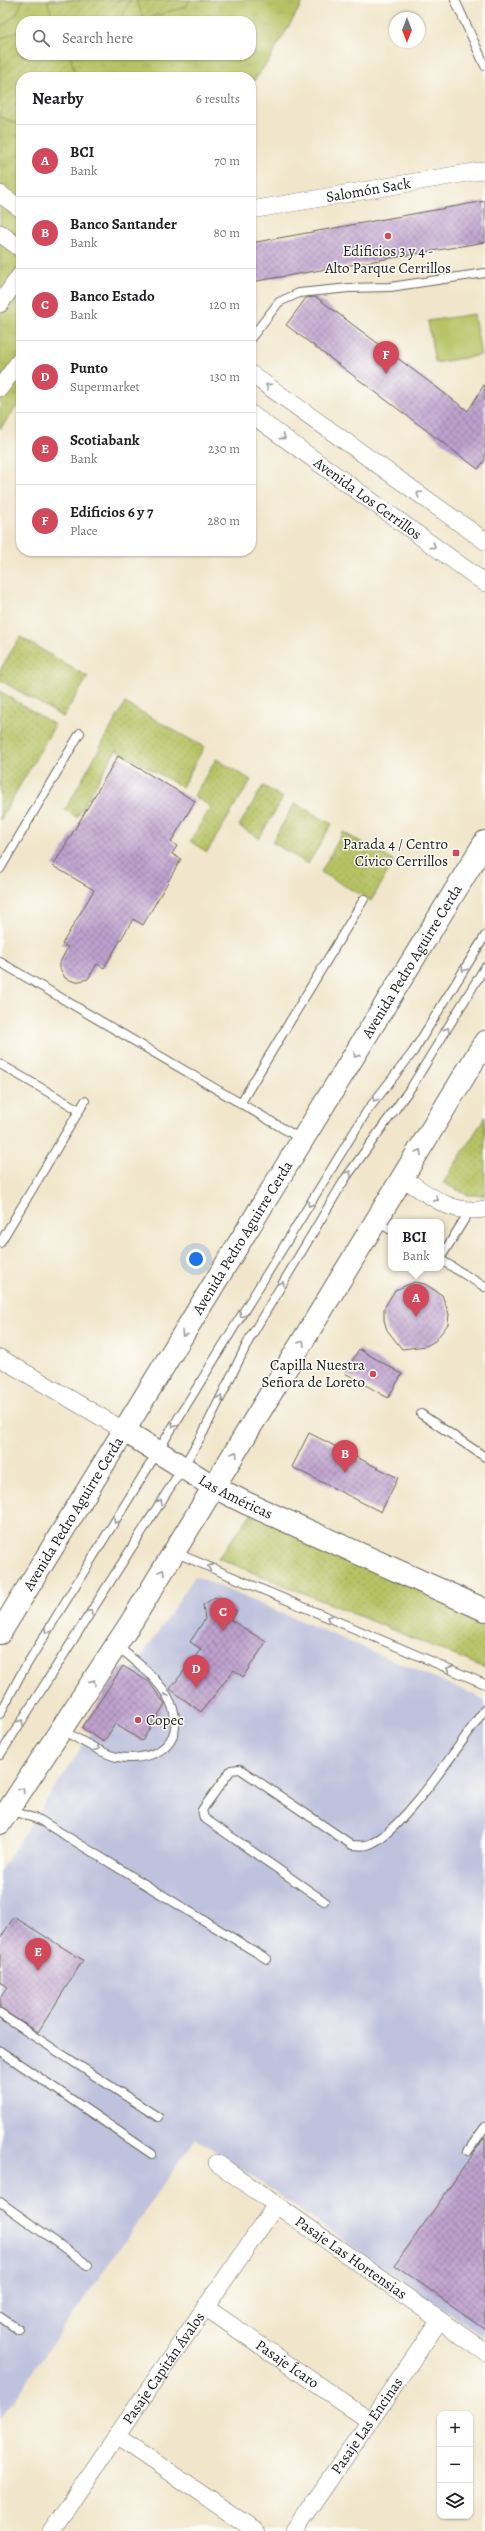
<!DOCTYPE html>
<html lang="en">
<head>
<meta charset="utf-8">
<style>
	:root { --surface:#fff; --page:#f2f2f2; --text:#202124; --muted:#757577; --line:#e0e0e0; --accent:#d1495b }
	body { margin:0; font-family:Alegreya,serif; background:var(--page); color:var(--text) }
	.controls { position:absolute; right:12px; bottom:12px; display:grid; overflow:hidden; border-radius:8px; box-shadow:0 1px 3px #0004 }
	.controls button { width:36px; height:36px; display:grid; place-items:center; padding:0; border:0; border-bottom:1px solid var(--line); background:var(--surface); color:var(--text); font:20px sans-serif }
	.compass { position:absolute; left:389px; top:12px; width:36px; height:36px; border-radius:50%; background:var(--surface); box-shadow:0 1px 3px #0004; rotate:180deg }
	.you { position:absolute; left:196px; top:1259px; width:14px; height:14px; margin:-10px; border:3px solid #fff; border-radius:50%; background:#1a73e8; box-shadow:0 0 0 6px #1a73e833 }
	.badge { display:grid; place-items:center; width:26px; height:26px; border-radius:50%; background:var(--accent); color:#fff; font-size:13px; font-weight:700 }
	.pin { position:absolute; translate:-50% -33px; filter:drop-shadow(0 1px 2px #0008) }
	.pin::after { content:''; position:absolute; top:21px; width:14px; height:12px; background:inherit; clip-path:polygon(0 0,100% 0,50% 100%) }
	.popup { position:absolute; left:388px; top:1219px; width:56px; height:52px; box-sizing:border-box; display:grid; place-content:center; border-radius:8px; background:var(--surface); filter:drop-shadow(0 1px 3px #0005); font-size:13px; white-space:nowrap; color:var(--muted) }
	.popup b { font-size:15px; color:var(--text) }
	.popup::after { content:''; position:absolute; left:50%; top:100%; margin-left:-8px; border:8px solid transparent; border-top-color:var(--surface) }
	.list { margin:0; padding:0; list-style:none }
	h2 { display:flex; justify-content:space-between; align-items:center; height:52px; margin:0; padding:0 16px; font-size:17px }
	h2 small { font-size:13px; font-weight:400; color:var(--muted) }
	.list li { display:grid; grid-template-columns:26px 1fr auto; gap:12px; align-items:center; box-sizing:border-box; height:72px; padding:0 16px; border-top:1px solid var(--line) }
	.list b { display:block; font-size:15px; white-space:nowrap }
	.list p { margin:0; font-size:13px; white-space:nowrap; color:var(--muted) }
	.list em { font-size:13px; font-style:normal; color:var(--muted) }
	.icon { flex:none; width:22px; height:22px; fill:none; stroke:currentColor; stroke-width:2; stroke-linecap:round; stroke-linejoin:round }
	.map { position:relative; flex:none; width:485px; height:2531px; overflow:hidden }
	.search { position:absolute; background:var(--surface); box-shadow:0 1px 3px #0004; left:16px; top:16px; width:240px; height:44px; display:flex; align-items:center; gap:10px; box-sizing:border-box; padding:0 14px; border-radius:16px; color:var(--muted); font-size:15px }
	.panel { position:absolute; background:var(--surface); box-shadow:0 1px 3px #0004; left:16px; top:72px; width:240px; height:484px; border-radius:16px }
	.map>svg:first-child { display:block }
</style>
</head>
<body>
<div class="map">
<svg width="485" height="2531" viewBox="0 0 485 2531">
	<defs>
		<pattern id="grass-dots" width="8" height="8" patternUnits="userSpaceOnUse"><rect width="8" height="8" fill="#b6c263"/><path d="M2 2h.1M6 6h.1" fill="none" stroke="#9ca655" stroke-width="1.8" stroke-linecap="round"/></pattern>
		<pattern id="park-tufts" width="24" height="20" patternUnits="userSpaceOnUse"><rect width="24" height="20" fill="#b6c263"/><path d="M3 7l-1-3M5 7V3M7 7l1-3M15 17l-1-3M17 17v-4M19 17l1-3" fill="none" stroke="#9ca655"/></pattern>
		<pattern id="garden-furrows" width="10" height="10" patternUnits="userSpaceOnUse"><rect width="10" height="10" fill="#b6c263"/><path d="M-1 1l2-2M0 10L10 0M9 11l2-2" fill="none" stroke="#9ca655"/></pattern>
		<pattern id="building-cross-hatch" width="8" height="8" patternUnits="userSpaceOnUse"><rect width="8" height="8" fill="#bea1ce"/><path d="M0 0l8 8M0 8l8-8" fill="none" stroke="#9a82a6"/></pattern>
	</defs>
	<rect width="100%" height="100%" fill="#fdfcf7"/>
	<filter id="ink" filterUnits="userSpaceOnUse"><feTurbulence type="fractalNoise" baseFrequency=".025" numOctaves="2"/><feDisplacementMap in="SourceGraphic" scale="8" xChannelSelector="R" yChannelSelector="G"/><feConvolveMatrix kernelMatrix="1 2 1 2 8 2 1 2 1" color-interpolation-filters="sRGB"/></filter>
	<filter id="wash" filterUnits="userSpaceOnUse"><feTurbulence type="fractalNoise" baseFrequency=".012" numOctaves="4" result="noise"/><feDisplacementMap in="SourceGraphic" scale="16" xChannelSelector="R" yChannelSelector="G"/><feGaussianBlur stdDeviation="0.9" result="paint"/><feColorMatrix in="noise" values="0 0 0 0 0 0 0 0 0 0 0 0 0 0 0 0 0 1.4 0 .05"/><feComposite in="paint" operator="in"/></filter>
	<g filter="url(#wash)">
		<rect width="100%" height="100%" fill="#f1e6cb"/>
		<polygon fill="#bfc2dd" points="195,1576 475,1695 485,1702 485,2338 196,2138 0,2420 0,1871"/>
		<g fill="url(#grass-dots)" stroke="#696f40">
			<polygon points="20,637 88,677 63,717 0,680 0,670"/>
			<polygon points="0,691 55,725 0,820"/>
			<polygon points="125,703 204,747 182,787 116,750 77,817 65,810"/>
			<polygon points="216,759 251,780 207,852 190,841 211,807 194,796"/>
			<polygon points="263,786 283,798 259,838 239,826"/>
			<polygon points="295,803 332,824 308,864 272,842"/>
			<polygon points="343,832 394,861 371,901 321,872"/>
			<polygon points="485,1117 485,1195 468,1195 443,1183"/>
			<polygon points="251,1514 485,1620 485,1668 218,1558"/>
		</g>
		<path fill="url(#park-tufts)" stroke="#696f40" fill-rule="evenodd" d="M 0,0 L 304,0 L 269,60 L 251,85 L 251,77 L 21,77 L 21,401 L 0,429 ZM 21,21 L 251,21 L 251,55 L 21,55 Z"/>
		<g fill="url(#garden-furrows)" stroke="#696f40">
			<polygon points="0,0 23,0 17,13 0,28"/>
			<polygon points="47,0 130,0 120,21 54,21"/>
			<polygon points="136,0 191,0 185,7 144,19"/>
			<polygon points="21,30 21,55 70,55 76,77 21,77 21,125 0,117 0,39"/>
		</g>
		<polygon fill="#b6c263" stroke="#696f40" points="474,314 481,355 435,363 428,321"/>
		<g id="blocks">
			<g fill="url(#building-cross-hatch)">
				<polygon points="485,201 485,242 251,282 251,243"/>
				<polygon points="316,297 468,411 485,383 485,460 478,469 286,325 306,298"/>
				<polygon points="118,756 195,801 171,842 177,846 172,854 181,859 143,925 133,919 104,968 97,964 88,979 75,982 65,978 60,968 60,962 68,947 62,944 94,890 53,866"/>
				<polygon points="415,1282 425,1284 442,1295 449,1314 448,1324 435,1341 426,1346 402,1349 387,1330 384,1320 384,1308 395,1290"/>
				<polygon points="359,1349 402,1374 388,1398 345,1373"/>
				<polygon points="309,1433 398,1478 381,1512 292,1467"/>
				<polygon points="215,1597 237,1611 231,1620 266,1642 243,1677 234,1670 201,1712 170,1689 201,1649 190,1642 205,1619 203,1605"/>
				<polygon points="123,1666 149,1682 165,1704 142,1741 115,1724 104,1742 82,1728"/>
				<polygon points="14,1917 83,1960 38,2032 0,2009 0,1997 7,1987 0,1982 0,1939"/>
				<polygon points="485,2137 485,2329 395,2265"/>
			</g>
		</g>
	</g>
	<g filter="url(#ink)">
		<use href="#blocks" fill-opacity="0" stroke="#676359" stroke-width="1"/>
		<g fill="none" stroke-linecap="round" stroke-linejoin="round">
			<g stroke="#676359" stroke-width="10">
				<g id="lane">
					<polyline points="455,0 485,66"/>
					<polyline points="251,338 279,302 299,293 349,288 390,287 485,273"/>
					<polyline points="0,869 80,733"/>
					<polyline points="0,962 301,1139"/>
					<polyline points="0,1064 79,1110"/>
					<polyline points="240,1104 364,899"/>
					<polyline points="377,1222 391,1230"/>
					<polyline points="0,1243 85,1101"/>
					<polyline points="441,1257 469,1212"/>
					<polyline points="441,1260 485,1287"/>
					<polyline points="421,1414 485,1457"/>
					<polyline points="174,1552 485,1684"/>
					<polyline points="0,1714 21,1674 367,1111 413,1052 485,936"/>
					<path d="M 62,1730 C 75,1737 104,1755 117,1757 C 167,1764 193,1730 162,1688 C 149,1671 133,1659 117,1646"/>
					<polyline points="0,1755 183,1467 203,1433 250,1338 345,1179 412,1086 485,967"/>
					<polyline points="9,1810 40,1820 267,1959"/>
					<path d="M 324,1901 L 204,1818 L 202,1810 L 231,1770 L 240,1769 L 352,1845 C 357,1845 363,1846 367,1845 C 400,1836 463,1739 485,1709"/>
					<polyline points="0,2014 158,2117"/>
					<polyline points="0,2051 152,2154"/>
					<polyline points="468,2151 485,2127"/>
					<polyline points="0,2202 88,2265"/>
					<polyline points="0,2317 19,2330"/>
				</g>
			</g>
			<g stroke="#676359" stroke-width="18">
				<g id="street">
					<polyline points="0,194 21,209"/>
					<path id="s1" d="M 251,210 L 485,170"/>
					<polyline points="0,233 21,249"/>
					<polyline points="0,304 21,274"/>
					<polyline points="251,374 485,541"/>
					<polyline points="0,388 21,359"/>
					<path id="s2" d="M 251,414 L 485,583"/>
					<path d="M 403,1178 C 430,1196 451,1215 485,1209"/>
					<polyline points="0,1358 125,1431"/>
					<path id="s3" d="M 217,2163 L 485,2352"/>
					<path id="s4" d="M 205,2307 L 370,2421"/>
					<polyline points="116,2436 256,2531"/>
					<path id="s5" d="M 51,2531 L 276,2205"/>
					<path id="s6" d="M 294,2531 L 440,2320"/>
				</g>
			</g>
			<g stroke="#676359" stroke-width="24">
				<g id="secondary">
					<path id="s7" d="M 125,1431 L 214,1487 L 246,1503 L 485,1610"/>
				</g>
			</g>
			<g stroke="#676359" stroke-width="24">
				<g id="primary">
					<path id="s8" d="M 0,1633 L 485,842"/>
					<polyline points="0,1823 132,1621 485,1042"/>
				</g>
			</g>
			<use href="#lane" stroke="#fff" stroke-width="8"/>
			<use href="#street" stroke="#fff" stroke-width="17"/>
			<use href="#secondary" stroke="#fff" stroke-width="22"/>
			<use href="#primary" stroke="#fff" stroke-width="22"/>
		</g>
		<defs><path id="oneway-chevron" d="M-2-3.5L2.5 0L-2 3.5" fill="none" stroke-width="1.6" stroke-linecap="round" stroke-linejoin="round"/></defs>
		<g stroke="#999">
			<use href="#oneway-chevron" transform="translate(268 386) rotate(-144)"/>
			<use href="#oneway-chevron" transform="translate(283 437) rotate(36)"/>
			<use href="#oneway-chevron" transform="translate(419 494) rotate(-145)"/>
			<use href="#oneway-chevron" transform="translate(433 546) rotate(36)"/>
			<use href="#oneway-chevron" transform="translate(464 969) rotate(122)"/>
			<use href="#oneway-chevron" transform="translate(447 1030) rotate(-59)"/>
			<use href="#oneway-chevron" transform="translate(356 1055) rotate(122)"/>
			<use href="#oneway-chevron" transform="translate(375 1099) rotate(126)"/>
			<use href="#oneway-chevron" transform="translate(419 1152) rotate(-59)"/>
			<use href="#oneway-chevron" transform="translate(349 1173) rotate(-56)"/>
			<use href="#oneway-chevron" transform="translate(436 1199) rotate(29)"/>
			<use href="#oneway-chevron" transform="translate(310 1204) rotate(121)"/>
			<use href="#oneway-chevron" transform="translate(282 1284) rotate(-59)"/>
			<use href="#oneway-chevron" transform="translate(242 1315) rotate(121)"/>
			<use href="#oneway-chevron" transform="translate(184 1334) rotate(122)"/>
			<use href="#oneway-chevron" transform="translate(302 1343) rotate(-59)"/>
			<use href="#oneway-chevron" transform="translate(220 1398) rotate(-65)"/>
			<use href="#oneway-chevron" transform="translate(174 1425) rotate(122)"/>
			<use href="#oneway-chevron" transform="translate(235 1454) rotate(-59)"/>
			<use href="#oneway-chevron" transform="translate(160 1502) rotate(-58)"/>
			<use href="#oneway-chevron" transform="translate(116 1521) rotate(122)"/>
			<use href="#oneway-chevron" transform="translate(210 1567) rotate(-157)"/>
			<use href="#oneway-chevron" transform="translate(162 1572) rotate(-59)"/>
			<use href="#oneway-chevron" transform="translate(90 1612) rotate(-58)"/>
			<use href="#oneway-chevron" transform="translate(329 1618) rotate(-157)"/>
			<use href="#oneway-chevron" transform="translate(47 1631) rotate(122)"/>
			<use href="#oneway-chevron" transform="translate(449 1669) rotate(-157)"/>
			<use href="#oneway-chevron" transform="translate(93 1682) rotate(-58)"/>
			<use href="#oneway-chevron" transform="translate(165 1696) rotate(-113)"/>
			<use href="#oneway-chevron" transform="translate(21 1722) rotate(-58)"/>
			<use href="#oneway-chevron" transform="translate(97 1748) rotate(27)"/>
			<use href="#oneway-chevron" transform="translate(22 1790) rotate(-56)"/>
		</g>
	</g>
	<g fill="#d1495b" stroke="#fdfcf7" stroke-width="1.5">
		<circle cx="388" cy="236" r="4"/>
		<rect x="452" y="849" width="8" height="8" rx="2"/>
		<circle cx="373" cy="1374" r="4"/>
		<circle cx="138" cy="1720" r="4"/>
	</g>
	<g text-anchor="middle" stroke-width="3" stroke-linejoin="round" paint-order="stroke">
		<g font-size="15" fill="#1c1c1c" stroke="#fdfcf7">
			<text dy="5" stroke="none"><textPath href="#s1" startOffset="119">Salomón Sack</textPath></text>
			<text dy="5" stroke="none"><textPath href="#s2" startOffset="144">Avenida Los Cerrillos</textPath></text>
			<text dy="5" stroke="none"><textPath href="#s8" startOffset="788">Avenida Pedro Aguirre Cerda</textPath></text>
			<text dy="5" stroke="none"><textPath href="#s8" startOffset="464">Avenida Pedro Aguirre Cerda</textPath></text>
			<text dy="5" stroke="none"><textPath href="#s7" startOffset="129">Las Américas</textPath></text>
			<text dy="5" stroke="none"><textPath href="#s8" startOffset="140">Avenida Pedro Aguirre Cerda</textPath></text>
			<text dy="5" stroke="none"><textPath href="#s3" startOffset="164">Pasaje Las Hortensias</textPath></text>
			<text dy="5" stroke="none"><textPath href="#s4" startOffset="100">Pasaje Ícaro</textPath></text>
			<text dy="5" stroke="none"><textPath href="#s5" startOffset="198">Pasaje Capitán Ávalos</textPath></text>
			<text dy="5" stroke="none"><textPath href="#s6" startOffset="128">Pasaje Las Encinas</textPath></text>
		</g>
		<g font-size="15" fill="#1c1c1c" stroke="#fdfcf7" text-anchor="end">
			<text x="388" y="256" text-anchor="middle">Edificios 3 y 4 -<tspan x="388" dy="17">Alto Parque Cerrillos</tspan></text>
			<text x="448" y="849">Parada 4 / Centro<tspan x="448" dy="17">Cívico Cerrillos</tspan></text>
			<text x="365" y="1370">Capilla Nuestra<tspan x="365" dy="17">Señora de Loreto</tspan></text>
			<text x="146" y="1725" text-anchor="start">Copec</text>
		</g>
	</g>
</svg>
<div class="controls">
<button>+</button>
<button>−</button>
<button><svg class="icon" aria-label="layers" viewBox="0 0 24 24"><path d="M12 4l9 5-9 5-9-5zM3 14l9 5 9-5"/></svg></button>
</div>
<svg class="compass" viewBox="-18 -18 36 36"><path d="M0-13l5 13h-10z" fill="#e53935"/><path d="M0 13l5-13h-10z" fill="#757577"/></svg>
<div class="you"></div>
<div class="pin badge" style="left:416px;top:1317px">A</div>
<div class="popup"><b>BCI</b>Bank</div>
<div class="pin badge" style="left:345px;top:1473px">B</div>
<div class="pin badge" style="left:223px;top:1631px">C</div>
<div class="pin badge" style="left:196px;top:1688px">D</div>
<div class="pin badge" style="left:38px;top:1971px">E</div>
<div class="pin badge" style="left:386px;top:374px">F</div>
<div class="search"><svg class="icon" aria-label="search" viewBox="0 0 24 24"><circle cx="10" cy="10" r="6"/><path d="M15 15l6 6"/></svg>Search here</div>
<section class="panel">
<h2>Nearby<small>6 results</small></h2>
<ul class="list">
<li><span class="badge">A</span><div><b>BCI</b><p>Bank</p></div><em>70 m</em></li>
<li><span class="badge">B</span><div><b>Banco Santander</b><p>Bank</p></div><em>80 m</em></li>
<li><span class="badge">C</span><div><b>Banco Estado</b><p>Bank</p></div><em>120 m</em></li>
<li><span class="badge">D</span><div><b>Punto</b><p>Supermarket</p></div><em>130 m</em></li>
<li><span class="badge">E</span><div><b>Scotiabank</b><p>Bank</p></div><em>230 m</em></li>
<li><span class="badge">F</span><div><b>Edificios 6 y 7</b><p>Place</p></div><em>280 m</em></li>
</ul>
</section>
</div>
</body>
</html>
